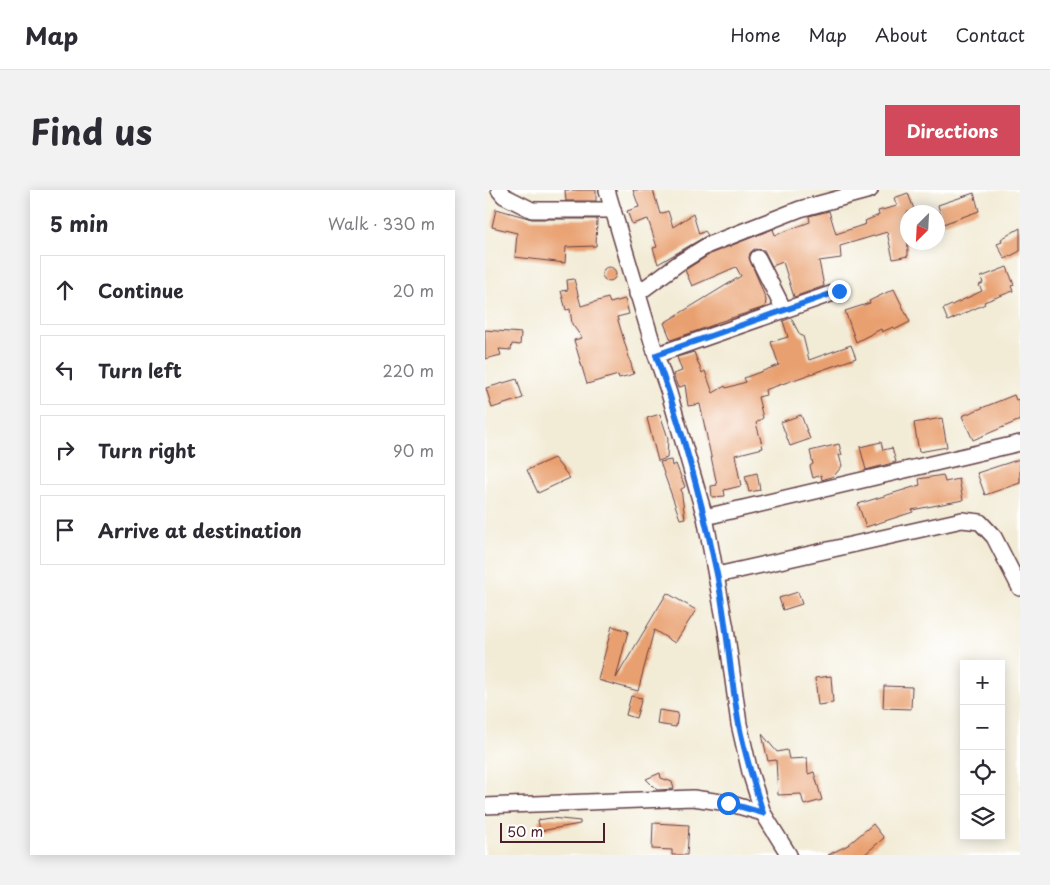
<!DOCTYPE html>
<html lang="en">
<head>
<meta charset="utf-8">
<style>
	:root { --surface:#fff; --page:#f2f2f3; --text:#2b2b33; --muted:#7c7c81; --line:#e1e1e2; --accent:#d1495b }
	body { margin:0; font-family:"Playpen Sans",sans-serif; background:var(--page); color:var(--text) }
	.controls { position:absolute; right:15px; bottom:15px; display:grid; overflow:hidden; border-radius:0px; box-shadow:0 2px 12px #0003 }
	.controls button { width:45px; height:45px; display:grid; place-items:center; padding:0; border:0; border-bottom:1px solid var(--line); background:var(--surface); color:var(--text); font:25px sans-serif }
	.compass { position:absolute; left:415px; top:15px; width:45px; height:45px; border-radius:50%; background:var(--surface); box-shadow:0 2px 12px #0003; rotate:204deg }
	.scale { position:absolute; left:15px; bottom:12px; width:105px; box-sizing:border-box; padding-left:5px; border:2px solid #4a1f2b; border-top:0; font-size:14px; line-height:18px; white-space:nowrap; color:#4a1f2b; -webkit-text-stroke:4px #fff; paint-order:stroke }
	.stop { position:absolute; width:15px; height:15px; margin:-11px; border:4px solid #1a73e8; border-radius:50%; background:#fff }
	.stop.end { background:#1a73e8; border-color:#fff; box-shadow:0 1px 5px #0008 }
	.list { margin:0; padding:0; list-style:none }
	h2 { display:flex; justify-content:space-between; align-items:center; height:65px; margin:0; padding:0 20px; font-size:21px }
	h2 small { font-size:16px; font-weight:400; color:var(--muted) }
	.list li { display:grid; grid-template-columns:32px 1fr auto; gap:15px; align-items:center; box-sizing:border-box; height:70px; margin:0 10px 10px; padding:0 10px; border:1px solid var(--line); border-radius:0px }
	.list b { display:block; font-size:19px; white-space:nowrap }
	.list em { font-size:16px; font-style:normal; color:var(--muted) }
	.icon { flex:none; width:28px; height:28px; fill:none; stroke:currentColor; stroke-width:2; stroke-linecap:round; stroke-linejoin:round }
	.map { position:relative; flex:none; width:535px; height:665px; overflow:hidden; border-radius:0px }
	header { display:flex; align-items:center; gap:30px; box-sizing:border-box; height:70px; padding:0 25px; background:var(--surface); border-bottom:1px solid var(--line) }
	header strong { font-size:24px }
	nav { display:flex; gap:28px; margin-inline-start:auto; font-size:18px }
	.intro { display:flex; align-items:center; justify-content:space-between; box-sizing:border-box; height:120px; padding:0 30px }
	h1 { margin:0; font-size:35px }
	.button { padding:12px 22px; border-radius:0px; background:var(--accent); color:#fff; font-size:18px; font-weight:700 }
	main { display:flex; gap:30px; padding:0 30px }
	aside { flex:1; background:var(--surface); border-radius:0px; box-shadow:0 2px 12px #0003 }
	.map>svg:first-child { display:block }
</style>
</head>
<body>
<header>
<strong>Map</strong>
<nav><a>Home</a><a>Map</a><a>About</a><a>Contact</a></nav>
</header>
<div class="intro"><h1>Find us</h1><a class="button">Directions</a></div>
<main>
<aside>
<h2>5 min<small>Walk · 330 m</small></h2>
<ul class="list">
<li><svg class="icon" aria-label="ahead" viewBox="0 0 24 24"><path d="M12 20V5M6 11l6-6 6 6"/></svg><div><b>Continue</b></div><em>20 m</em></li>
<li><svg class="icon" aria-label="left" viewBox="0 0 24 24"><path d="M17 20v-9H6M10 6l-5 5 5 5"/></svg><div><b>Turn left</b></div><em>220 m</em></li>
<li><svg class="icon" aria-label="right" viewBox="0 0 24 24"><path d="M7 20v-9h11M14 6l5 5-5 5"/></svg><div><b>Turn right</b></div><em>90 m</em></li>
<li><svg class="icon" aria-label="arrive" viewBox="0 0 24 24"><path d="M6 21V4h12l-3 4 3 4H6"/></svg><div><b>Arrive at destination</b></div></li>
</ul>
</aside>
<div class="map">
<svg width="535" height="665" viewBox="0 0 535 665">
	<rect width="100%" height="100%" fill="#fff"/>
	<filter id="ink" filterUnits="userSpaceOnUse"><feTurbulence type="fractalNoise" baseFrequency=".02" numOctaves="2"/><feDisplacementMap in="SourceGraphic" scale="10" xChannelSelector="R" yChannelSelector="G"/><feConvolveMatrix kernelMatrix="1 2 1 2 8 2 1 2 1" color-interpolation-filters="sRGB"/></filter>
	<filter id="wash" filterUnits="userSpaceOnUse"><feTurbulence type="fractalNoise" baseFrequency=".0096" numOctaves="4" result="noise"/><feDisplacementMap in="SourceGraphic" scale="20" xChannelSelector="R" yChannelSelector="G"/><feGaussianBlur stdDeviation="1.12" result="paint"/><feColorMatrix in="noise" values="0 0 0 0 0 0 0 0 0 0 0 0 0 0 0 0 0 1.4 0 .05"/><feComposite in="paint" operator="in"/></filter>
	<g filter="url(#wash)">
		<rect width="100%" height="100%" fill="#f2ebd5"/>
		<g id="blocks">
			<g fill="#e9a06f">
				<polygon points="80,0 111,0 111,11 81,11"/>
				<polygon points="148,0 168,0 175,24 183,21 188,37 208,24 214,44 220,41 223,45 173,74 168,58 172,57 163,29 147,34 142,21 154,17"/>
				<polygon points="423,3 430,22 422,22 423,66 408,69 402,42 355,56 356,68 334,71 339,96 309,107 298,72 287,76 279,60 269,59 265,63 264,68 275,94 281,110 280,117 231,133 231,134 186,150 179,133 256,86 251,77 207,96 200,80 227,63 288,39 290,45 325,32 324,26 344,21 351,44 381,34 380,31 394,25 393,21 412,16 409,8"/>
				<polygon points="489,3 494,21 458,34 453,15"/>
				<polygon points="11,19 47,29 112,29 111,56 81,57 80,73 30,67 32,43 7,37"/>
				<polygon points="535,38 535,61 520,69 512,54 517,52 516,49"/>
				<polygon points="522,77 529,95 526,96 528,101 499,112 500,114 463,131 458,119 497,101 494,95 498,93 496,87"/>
				<circle cx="124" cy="84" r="7"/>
				<polygon points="89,89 96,116 123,108 125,113 140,109 144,124 132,127 149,184 134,188 133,185 102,194 89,150 97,148 87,134 85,119 81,120 76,101 83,100 82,90"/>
				<polygon points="409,99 425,132 411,139 408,137 397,142 396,139 371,152 360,121 385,113 384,111"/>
				<polygon points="306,128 315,145 318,146 324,170 366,155 371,168 280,200 281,205 273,207 278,228 271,233 278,258 250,265 256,296 239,300 240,306 227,307 226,296 232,295 215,214 203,216 200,195 193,198 188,184 197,181 192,167 209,162 217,183 220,181 228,203 240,196 241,198 261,192 259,188 294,175 286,152 303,147 298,131"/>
				<polygon points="0,140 36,143 35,155 27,154 26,160 14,159 16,165 0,169"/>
				<polygon points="32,189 38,208 7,218 1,198"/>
				<polygon points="529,205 531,210 535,209 535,230 488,250 477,226"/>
				<polygon points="175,224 183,248 182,268 173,271 162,228"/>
				<polygon points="316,225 325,249 305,256 296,232"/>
				<polygon points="457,228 462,257 434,262 429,233"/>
				<polygon points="396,252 398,260 407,258 411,272 381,280 375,257"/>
				<polygon points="354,254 357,265 354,265 357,276 349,286 337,290 336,285 328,288 325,276 328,274 325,261"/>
				<polygon points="69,268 85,288 53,303 42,280"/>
				<polygon points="535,269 535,293 500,305 492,283"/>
				<polygon points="186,270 187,276 191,274 200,297 196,299 200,328 195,329 175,272"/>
				<polygon points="272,283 275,300 264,302 260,286"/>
				<polygon points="458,285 460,292 474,289 478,310 427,320 428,322 381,337 373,314 435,295 434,289"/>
				<polygon points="313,402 317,414 298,420 294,408"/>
				<polygon points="182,403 211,420 190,453 169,440 153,501 113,490 127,436 143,441 131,488"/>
				<polygon points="346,486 348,513 333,515 330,488"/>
				<polygon points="399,496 427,497 426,519 398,518"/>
				<polygon points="146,506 157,508 151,528 141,525"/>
				<polygon points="174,520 193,523 191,537 172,534"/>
				<polygon points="277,544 292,562 302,560 304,569 322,568 323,584 329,582 337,610 319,615 316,604 293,605 291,570 283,571"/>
				<polygon points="175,583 176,588 187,592 189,599 172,600 161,589"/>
				<polygon points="66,628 95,631 95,634 55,641 53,630"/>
				<polygon points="168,633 204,635 202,665 187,665 187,660 167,659"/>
				<polygon points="388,634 399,648 379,665 343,665 363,655"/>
			</g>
		</g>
	</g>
	<g filter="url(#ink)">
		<use href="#blocks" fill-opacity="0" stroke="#633e44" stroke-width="1"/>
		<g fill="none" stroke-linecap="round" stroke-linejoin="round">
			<g stroke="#633e44" stroke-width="18">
				<g id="street">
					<polyline points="14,0 19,6 47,20 128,20"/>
					<polyline points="122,0 171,165 184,203 220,327 241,439 254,534 265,582 278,623 304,665"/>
					<polyline points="273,68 299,120"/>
					<polyline points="152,104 194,73 223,55 315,19 385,0"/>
					<polyline points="171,165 354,101"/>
					<polyline points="220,327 535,253"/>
					<polyline points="232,385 477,330 495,332 509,347 535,398"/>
					<polyline points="0,616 208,608 243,613 278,623"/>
				</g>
			</g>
			<use href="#street" stroke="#fff" stroke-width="15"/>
		</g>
	</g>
	<g fill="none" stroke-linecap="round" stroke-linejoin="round" filter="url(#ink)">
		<path stroke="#1a73e8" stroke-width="6" d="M 243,613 L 278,623 C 269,594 260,565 254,535 C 245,485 242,434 232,384 C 217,310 196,236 171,165 L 354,101"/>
	</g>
</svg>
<div class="controls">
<button>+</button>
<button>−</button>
<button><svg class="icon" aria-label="locate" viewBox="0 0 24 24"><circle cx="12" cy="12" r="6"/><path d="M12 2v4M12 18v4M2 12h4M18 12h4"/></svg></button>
<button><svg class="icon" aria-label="layers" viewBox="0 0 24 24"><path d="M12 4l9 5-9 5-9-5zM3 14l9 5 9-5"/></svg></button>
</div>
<svg class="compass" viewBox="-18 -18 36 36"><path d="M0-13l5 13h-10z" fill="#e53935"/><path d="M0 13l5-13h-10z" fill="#7c7c81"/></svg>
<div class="scale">50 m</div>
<div class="stop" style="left:243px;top:613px"></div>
<div class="stop end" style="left:354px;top:101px"></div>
</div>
</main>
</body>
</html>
